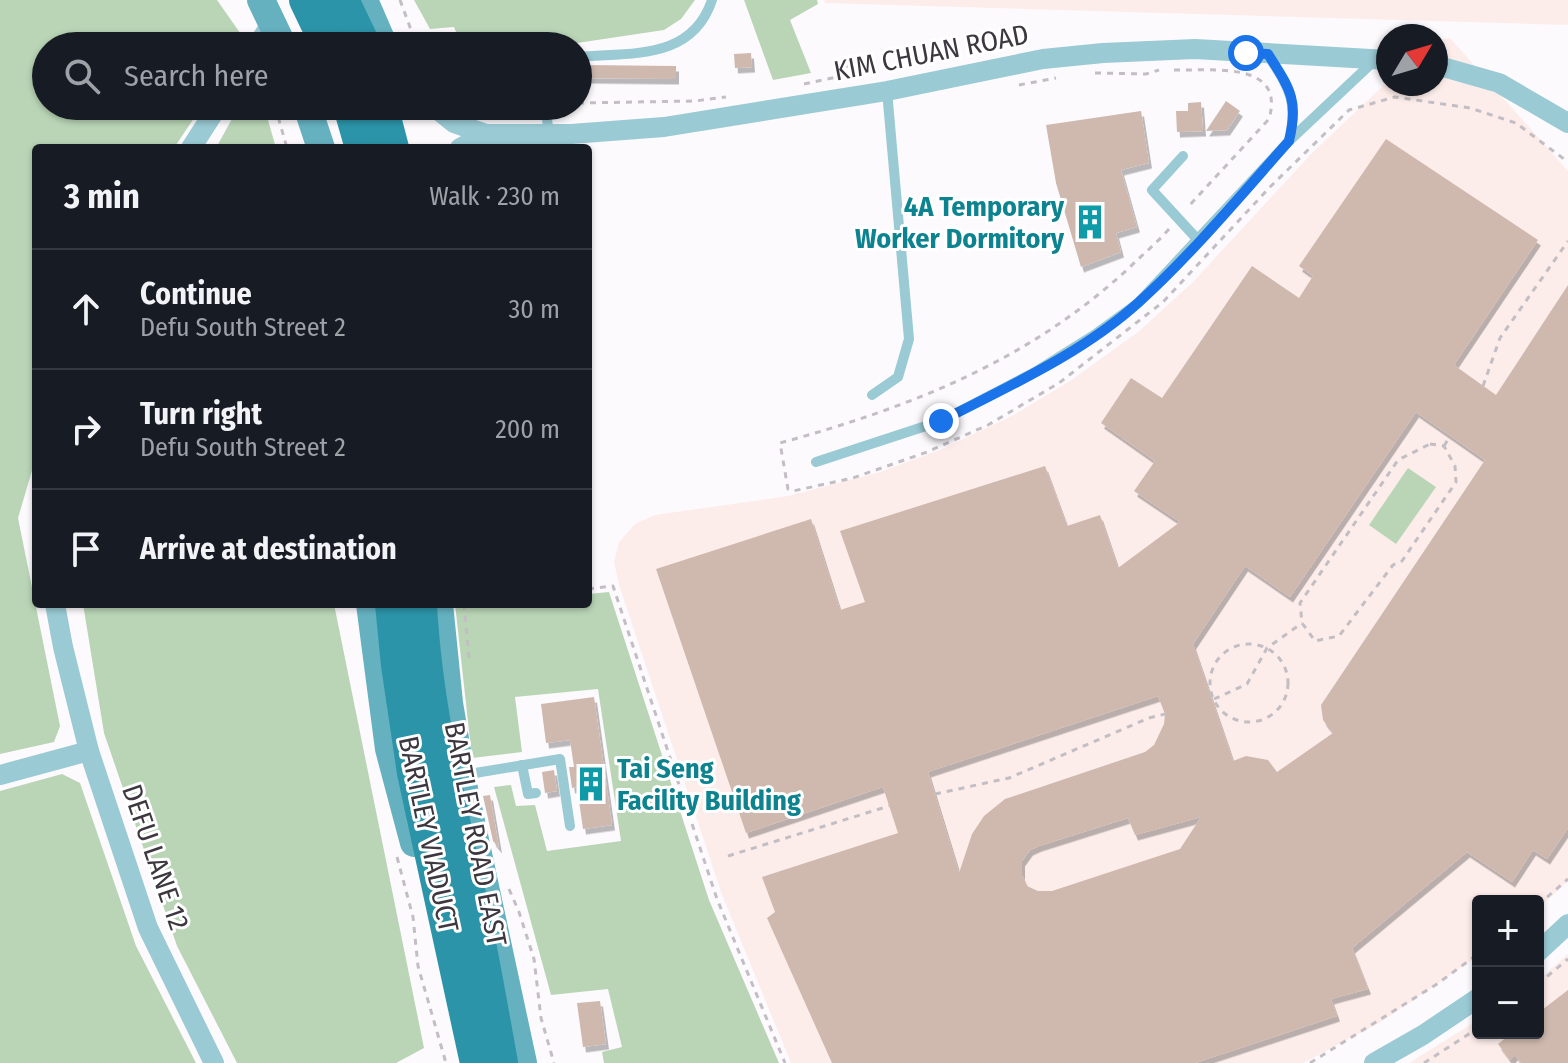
<!DOCTYPE html>
<html lang="en">
<head>
<meta charset="utf-8">
<style>
	:root { --surface:#171b24; --page:#20242c; --text:#f1f3f6; --muted:#9ea1a6; --line:#363941 }
	body { margin:0; font-family:"Fira Sans Condensed",sans-serif; background:var(--page); color:var(--text) }
	.controls { position:absolute; right:24px; bottom:24px; display:grid; overflow:hidden; border-radius:8px; box-shadow:0 2px 6px #0004 }
	.controls button { width:72px; height:72px; display:grid; place-items:center; padding:0; border:0; border-bottom:2px solid var(--line); background:var(--surface); color:var(--text); font:40px sans-serif }
	.compass { position:absolute; left:1376px; top:24px; width:72px; height:72px; border-radius:50%; background:var(--surface); box-shadow:0 2px 6px #0004; rotate:52deg }
	.stop { position:absolute; width:24px; height:24px; margin:-18px; border:6px solid #1a73e8; border-radius:50%; background:#fff }
	.stop.end { background:#1a73e8; border-color:#fff; box-shadow:0 2px 8px #0008 }
	.list { margin:0; padding:0; list-style:none }
	h2 { display:flex; justify-content:space-between; align-items:center; height:104px; margin:0; padding:0 32px; font-size:34px }
	h2 small { font-size:26px; font-weight:400; color:var(--muted) }
	.list li { display:grid; grid-template-columns:52px 1fr auto; gap:24px; align-items:center; box-sizing:border-box; height:120px; padding:0 32px; border-top:2px solid var(--line) }
	.list b { display:block; font-size:30px; white-space:nowrap }
	.list p { margin:0; font-size:26px; white-space:nowrap; color:var(--muted) }
	.list em { font-size:26px; font-style:normal; color:var(--muted) }
	.icon { flex:none; width:44px; height:44px; fill:none; stroke:currentColor; stroke-width:2; stroke-linecap:round; stroke-linejoin:round }
	.map { position:relative; flex:none; width:1568px; height:1063px; overflow:hidden }
	.search { position:absolute; background:var(--surface); box-shadow:0 2px 6px #0004; left:32px; top:32px; width:560px; height:88px; display:flex; align-items:center; gap:20px; box-sizing:border-box; padding:0 28px; border-radius:44px; color:var(--muted); font-size:30px }
	.panel { position:absolute; background:var(--surface); box-shadow:0 2px 6px #0004; left:32px; top:144px; width:560px; height:464px; border-radius:8px }
	.map>svg:first-child { display:block }
</style>
</head>
<body>
<div class="map">
<svg width="1568" height="1063" viewBox="0 0 1568 1063">
	<defs>
		<filter id="shadow"><feDropShadow dx="3" dy="5.5" stdDeviation="0" flood-color="#0004"/></filter>
	</defs>
	<rect width="100%" height="100%" fill="#fdfafe"/>
	<g fill="#fdedea">
		<polygon points="824,0 1568,0 1568,25 825,3"/>
		<polygon points="1450,38 1568,171 1568,881 1538,909 1538,901 1478,901 1478,956 1381,1022 1303,1063 791,1063 722,895 619,585 614,562 619,542 635,524 655,515 788,496 880,472 942,449 1012,416 1070,381 1138,332 1192,283 1311,154 1388,81 1388,84 1436,84 1436,40"/>
		<polygon points="1568,954 1568,1063 1409,1063 1478,1020 1478,1033 1538,1033 1538,980"/>
	</g>
	<g fill="#b9d5b6">
		<polygon points="0,0 217,0 245,40 241,46 46,46 46,106 202,106 174,148 36,148 36,457 18,518 60,726 54,742 0,754"/>
		<polygon points="414,0 695,0 681,19 664,30 557,46 462,46 454,27 430,29"/>
		<polygon points="744,0 817,0 818,4 790,20 811,73 773,80"/>
		<polygon points="239,106 264,106 276,148 216,148"/>
		<polygon points="1408,468 1436,487 1396,544 1369,525"/>
		<polygon points="609,592 709,900 779,1063 604,1063 602,1052 622,1047 608,989 551,995 494,787 511,785 516,806 535,805 547,851 621,841 598,689 515,697 522,752 472,758 455,604 588,604 588,594"/>
		<polygon points="83,604 334,604 424,1048 396,1063 237,1063 177,946 104,733"/>
		<polygon points="62,774 80,783 136,946 196,1063 0,1063 0,791"/>
	</g>
	<g fill="#cfb9ae" fill-rule="evenodd" filter="url(#shadow)">
		<polygon points="751,53 752,67 735,68 734,54"/>
		<polygon points="585,65 676,66 676,79 585,78"/>
		<polygon points="1226,101 1240,111 1227,130 1206,131"/>
		<polygon points="1201,102 1203,131 1177,132 1176,111 1188,111 1188,103"/>
		<polygon points="1141,111 1149,163 1121,170 1137,227 1116,233 1121,252 1081,267 1056,183 1046,125"/>
		<path d="M 1386,139 L 1538,240 L 1454,365 L 1496,395 L 1568,285 L 1568,828 L 1547,859 L 1533,850 L 1512,882 L 1467,852 L 1352,948 L 1368,989 L 1331,999 L 1337,1016 L 1195,1063 L 832,1063 L 767,918 L 775,912 L 762,877 L 898,833 L 883,787 L 746,833 L 656,569 L 811,519 L 840,610 L 865,602 L 840,531 L 1045,466 L 1067,526 L 1100,515 L 1118,568 L 1180,522 L 1134,491 L 1155,461 L 1101,423 L 1131,378 L 1162,398 L 1252,266 L 1299,298 L 1313,276 L 1299,266 ZM 1416,412 L 1485,460 L 1321,705 L 1323,720 L 1333,733 L 1277,772 L 1268,760 L 1246,756 L 1233,761 L 1193,644 L 1245,566 L 1290,597 ZM 1158,696 L 1165,714 L 1164,724 L 1154,745 L 1145,752 L 1005,799 L 984,816 L 972,834 L 959,873 L 928,772 ZM 1201,817 L 1180,849 L 1052,891 L 1038,891 L 1027,886 L 1022,875 L 1022,861 L 1030,850 L 1039,846 L 1128,818 L 1135,835 Z"/>
		<polygon points="594,697 612,825 583,829 577,787 572,788 569,767 574,767 570,740 546,743 541,704"/>
		<polygon points="554,770 557,791 545,793 542,772"/>
		<polygon points="490,795 499,848 493,841 483,796"/>
		<polygon points="1568,990 1568,1063 1521,1063 1515,1055 1510,1060 1498,1044 1512,1033 1538,1033 1538,1013"/>
		<polygon points="600,1001 606,1044 583,1047 577,1003"/>
	</g>
	<g fill="none" stroke-linecap="round" stroke-linejoin="round">
		<g stroke="#c2bec3" stroke-width="3" stroke-dasharray="6 6" stroke-linecap="butt">
			<polyline points="400,0 417,46"/>
			<path d="M 1174,70 C 1211,71 1286,60 1269,119 L 1187,208"/>
			<polyline points="1095,73 1146,74 1159,70"/>
			<polyline points="804,84 841,76 853,56"/>
			<polyline points="1019,85 1056,78"/>
			<polyline points="578,103 695,101 726,97"/>
			<polyline points="275,106 287,148"/>
			<path d="M 1169,229 C 1157,243 1143,254 1130,267 C 1029,361 911,407 780,443 L 788,489 L 793,491 L 853,478 L 927,452 L 988,425 L 1059,383 L 1163,302 L 1270,187 L 1349,110 L 1395,97 L 1470,108 L 1516,123 L 1568,162"/>
			<polyline points="1483,386 1500,338 1568,241"/>
			<polygon points="1430,444 1444,446 1455,466 1456,482 1402,561 1393,565 1339,636 1315,641 1302,623 1300,603 1398,460"/>
			<polyline points="1444,446 1450,436"/>
			<polyline points="588,589 613,586 717,899 785,1063"/>
			<polyline points="464,604 469,659"/>
			<polyline points="464,605 474,604"/>
			<circle cx="1249" cy="683" r="39"/>
			<polyline points="1214,699 1247,684 1267,648 1302,623"/>
			<polyline points="935,794 1009,778 1149,718 1165,714"/>
			<polyline points="728,856 889,806"/>
			<polyline points="397,857 413,917 418,966 446,1063"/>
			<polyline points="509,889 519,912 534,959 541,1018 554,1063"/>
			<polyline points="1538,905 1568,879"/>
			<polyline points="1538,984 1568,959"/>
			<polyline points="1310,1063 1437,984 1478,954"/>
			<polyline points="1424,1063 1478,1028"/>
		</g>
		<g stroke="#9acad4" stroke-width="10">
			<path d="M 1268,55 C 1288,87 1299,101 1289,140"/>
			<path d="M 578,57 C 630,52 692,61 712,0"/>
			<polyline points="545,106 549,133"/>
			<polyline points="1183,156 1152,190 1198,240"/>
			<polyline points="872,395 898,377 909,339 887,91"/>
			<polyline points="816,462 941,421 1035,372 1094,335 1138,303 1289,141 1374,61"/>
			<polyline points="522,765 528,794 536,793"/>
			<polyline points="463,775 560,759 570,826"/>
		</g>
		<g stroke="#9acad4" stroke-width="20">
			<polyline points="257,46 272,22"/>
			<polyline points="1436,65 1499,83 1568,123"/>
			<polyline points="433,106 454,123 486,134 571,134 664,127 887,91 1043,59 1103,53 1195,49 1388,60"/>
			<polyline points="191,148 218,106"/>
			<polyline points="460,148 486,134"/>
			<polyline points="55,604 63,647 89,751 148,928 214,1063"/>
			<polyline points="0,775 89,751"/>
			<polyline points="1538,952 1568,924"/>
			<polyline points="1374,1063 1423,1035 1478,998"/>
		</g>
		<g stroke="#65b1c0" stroke-width="28">
			<polyline points="261,0 283,46"/>
			<polyline points="364,0 384,46"/>
			<polyline points="307,106 321,148"/>
			<polyline points="370,604 389,749 414,843"/>
			<polyline points="439,604 449,703 461,775 523,1063"/>
		</g>
		<g stroke="#2c94a8" stroke-width="34">
			<polyline points="306,0 328,46"/>
			<polyline points="342,0 364,46"/>
			<polyline points="350,106 362,148"/>
			<polyline points="381,106 392,148"/>
			<polyline points="392,604 398,665 414,773 477,1063"/>
			<path d="M 420,604 C 425,702 448,798 469,894 C 481,950 491,1007 501,1063"/>
		</g>
	</g>
	<g fill="none" stroke-linecap="round" stroke-linejoin="round">
		<path stroke="#1a73e8" stroke-width="10" d="M 941,421 C 1009,386 1083,353 1139,302 C 1191,255 1242,194 1289,141 C 1299,100 1290,89 1268,54 L 1246,53"/>
	</g>
	<defs>
		<g id="building-bare" transform="scale(2.76)"><path d="M-4-6H4V6H1V3H-1V6H-4ZM-2.5-4.3h1.7v1.8h-1.7ZM.8-4.3h1.7v1.8H.8ZM-2.5-1h1.7V.8h-1.7ZM.8-1h1.7V.8H.8Z" fill="#0f9aa8" stroke="#fff" stroke-width="2.5" paint-order="stroke"/></g>
	</defs>
	<g fill-rule="evenodd">
		<use href="#building-bare" x="1090" y="222"/>
		<use href="#building-bare" x="591" y="784"/>
	</g>
	<g text-anchor="middle" stroke-width="6" stroke-linejoin="round" paint-order="stroke">
		<g font-size="28" fill="#3d383f" stroke="#fff">
			<text transform="translate(931 52) rotate(-11)" y="10">KIM CHUAN ROAD</text>
			<text transform="translate(429 834) rotate(78)" y="10">BARTLEY VIADUCT</text>
			<text transform="translate(476 834) rotate(79)" y="10">BARTLEY ROAD EAST</text>
			<text transform="translate(156 857) rotate(71)" y="10">DEFU LANE 12</text>
		</g>
		<g font-size="28" font-weight="bold" fill="#0d838f" stroke="#fff" text-anchor="end">
			<text x="1064" y="216">4A Temporary<tspan x="1064" dy="32">Worker Dormitory</tspan></text>
			<text x="617" y="778" text-anchor="start">Tai Seng<tspan x="617" dy="32">Facility Building</tspan></text>
		</g>
	</g>
</svg>
<div class="controls">
<button>+</button>
<button>−</button>
</div>
<svg class="compass" viewBox="-18 -18 36 36"><path d="M0-13l5 13h-10z" fill="#e53935"/><path d="M0 13l5-13h-10z" fill="#9ea1a6"/></svg>
<div class="stop" style="left:1246px;top:53px"></div>
<div class="stop end" style="left:941px;top:421px"></div>
<div class="search"><svg class="icon" aria-label="search" viewBox="0 0 24 24"><circle cx="10" cy="10" r="6"/><path d="M15 15l6 6"/></svg>Search here</div>
<section class="panel">
<h2>3 min<small>Walk · 230 m</small></h2>
<ul class="list">
<li><svg class="icon" aria-label="ahead" viewBox="0 0 24 24"><path d="M12 20V5M6 11l6-6 6 6"/></svg><div><b>Continue</b><p>Defu South Street 2</p></div><em>30 m</em></li>
<li><svg class="icon" aria-label="right" viewBox="0 0 24 24"><path d="M7 20v-9h11M14 6l5 5-5 5"/></svg><div><b>Turn right</b><p>Defu South Street 2</p></div><em>200 m</em></li>
<li><svg class="icon" aria-label="arrive" viewBox="0 0 24 24"><path d="M6 21V4h12l-3 4 3 4H6"/></svg><div><b>Arrive at destination</b></div></li>
</ul>
</section>
</div>
</body>
</html>
